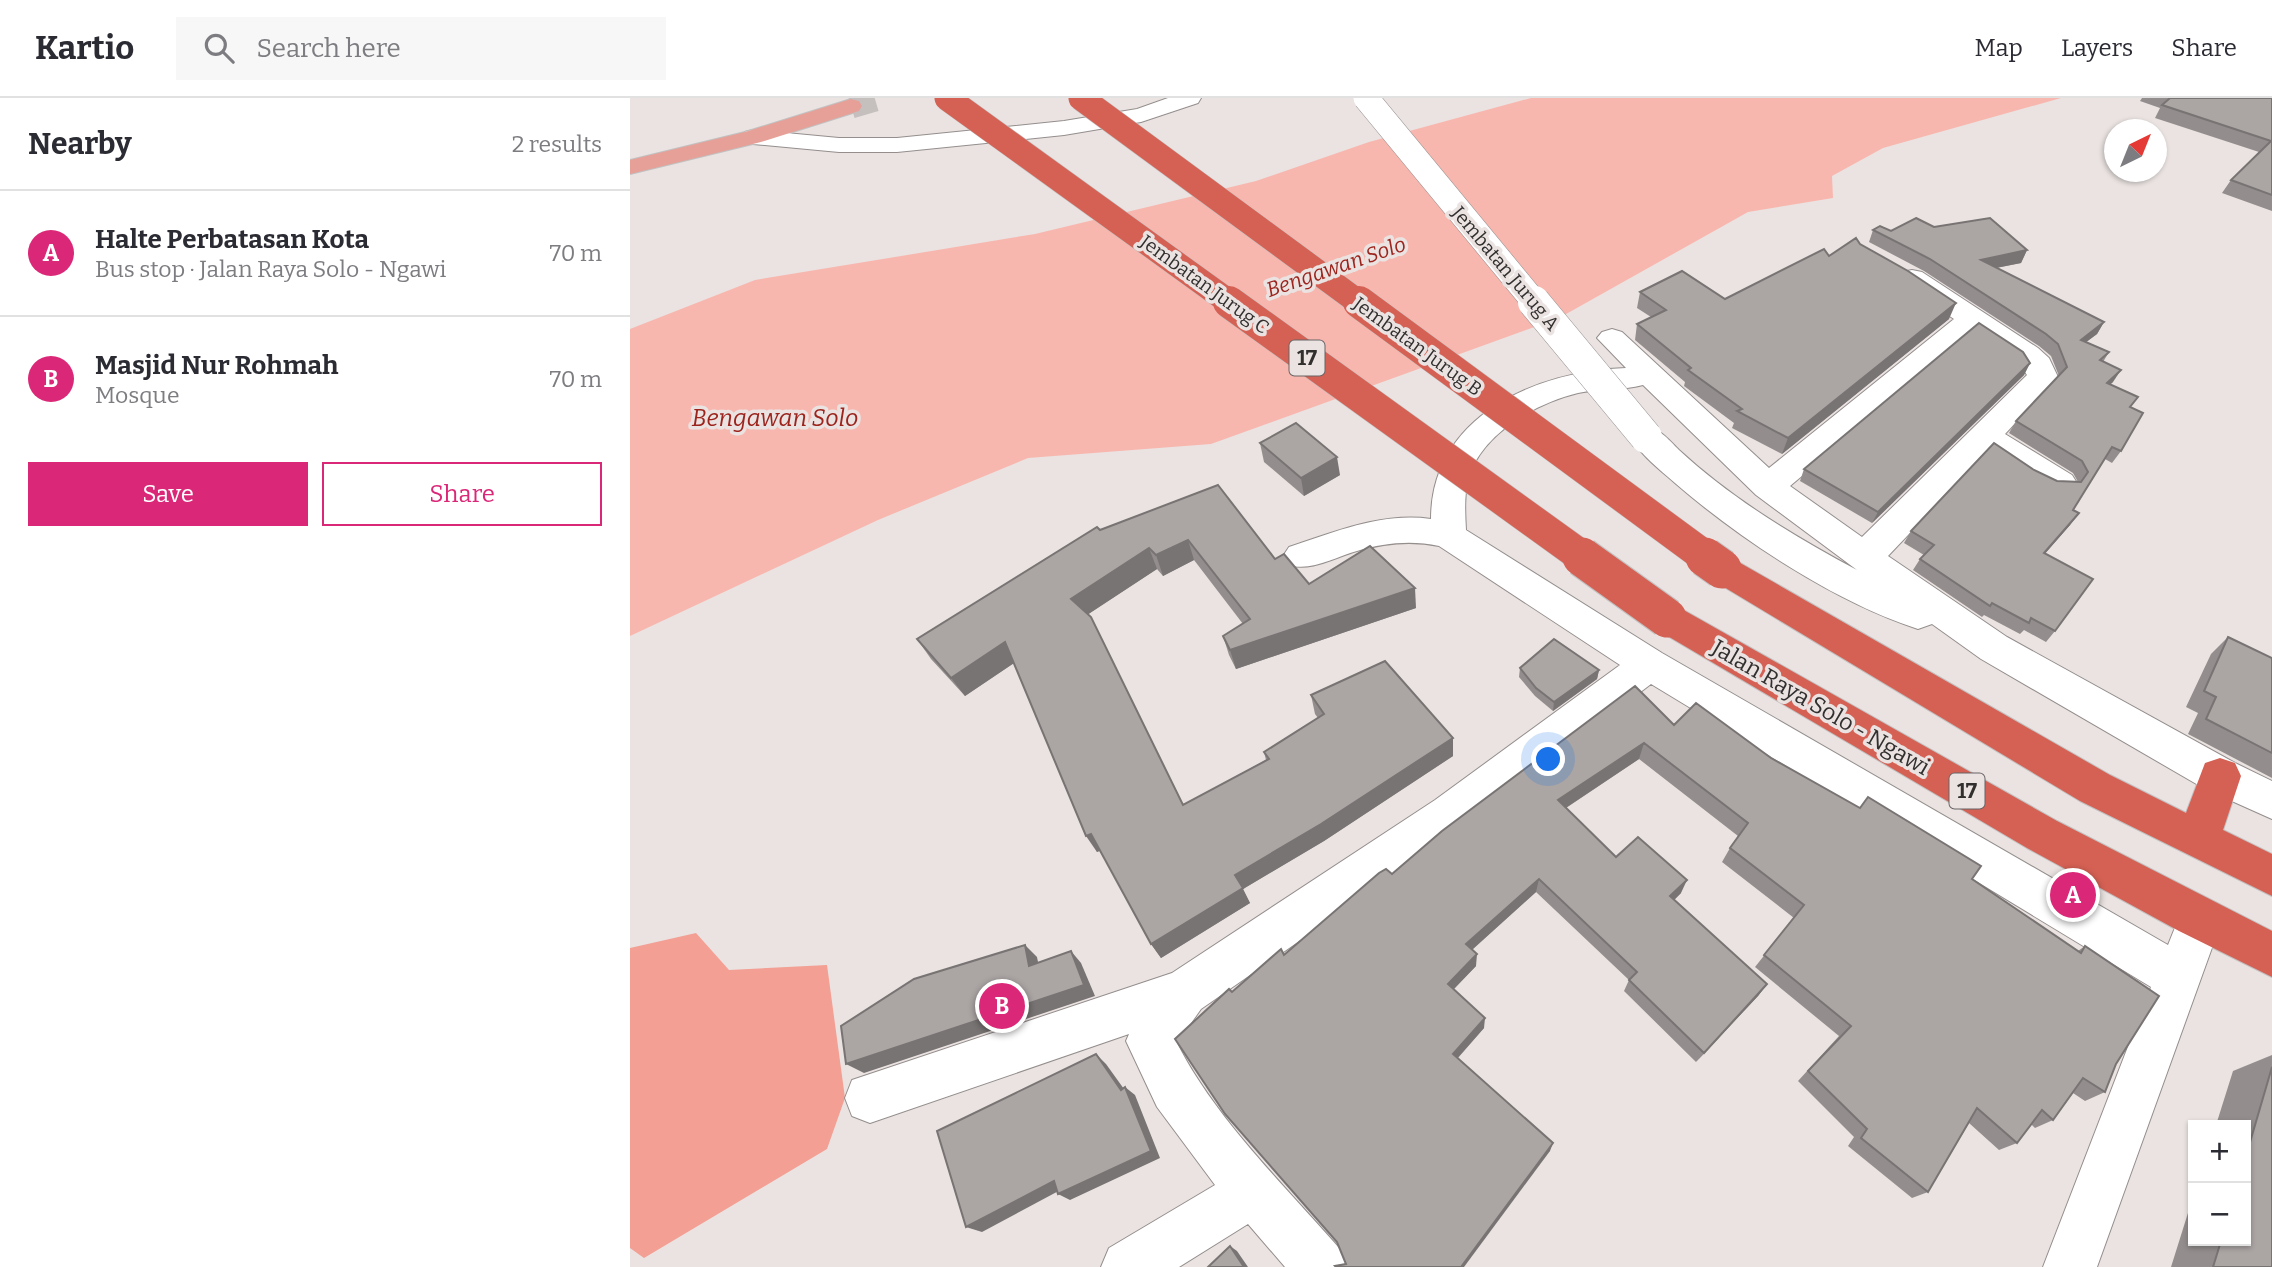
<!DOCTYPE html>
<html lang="en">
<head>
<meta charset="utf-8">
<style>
	:root { --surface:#fff; --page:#f7f7f7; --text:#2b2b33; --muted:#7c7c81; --line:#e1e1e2; --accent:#db2777 }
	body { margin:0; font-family:Bitter,serif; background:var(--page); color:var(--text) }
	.controls { position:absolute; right:21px; bottom:21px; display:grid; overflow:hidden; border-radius:0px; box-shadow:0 2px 5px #0004 }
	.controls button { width:63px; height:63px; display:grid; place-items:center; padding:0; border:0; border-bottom:2px solid var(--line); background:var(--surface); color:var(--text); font:35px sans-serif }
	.compass { position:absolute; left:1474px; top:21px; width:63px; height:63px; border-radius:50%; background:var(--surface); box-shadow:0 2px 5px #0004; rotate:43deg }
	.you { position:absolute; left:919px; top:662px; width:24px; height:24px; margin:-18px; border:5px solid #fff; border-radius:50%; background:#1a73e8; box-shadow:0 0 0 10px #1a73e833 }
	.badge { display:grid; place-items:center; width:46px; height:46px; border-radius:50%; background:var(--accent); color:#fff; font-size:23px; font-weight:700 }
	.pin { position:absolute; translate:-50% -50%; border:4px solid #fff; box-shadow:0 2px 7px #0006 }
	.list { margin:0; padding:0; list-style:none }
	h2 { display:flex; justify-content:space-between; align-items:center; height:91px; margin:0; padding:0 28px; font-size:30px }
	h2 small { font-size:23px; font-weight:400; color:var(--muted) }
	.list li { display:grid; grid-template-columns:46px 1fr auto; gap:21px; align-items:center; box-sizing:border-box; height:126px; padding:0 28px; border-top:2px solid var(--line) }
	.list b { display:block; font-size:26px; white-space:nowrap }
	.list p { margin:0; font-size:23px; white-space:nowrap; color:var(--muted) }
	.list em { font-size:23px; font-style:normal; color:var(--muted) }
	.actions { display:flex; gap:14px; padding:21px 28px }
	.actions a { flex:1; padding:16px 0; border:2px solid var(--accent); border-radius:0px; text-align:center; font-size:24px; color:var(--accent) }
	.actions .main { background:var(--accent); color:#fff }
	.icon { flex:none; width:38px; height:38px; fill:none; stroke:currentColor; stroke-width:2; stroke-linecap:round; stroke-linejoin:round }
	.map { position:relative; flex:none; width:1642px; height:1169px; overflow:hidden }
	header { display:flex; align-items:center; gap:42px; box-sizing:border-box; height:98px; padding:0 35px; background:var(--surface); border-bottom:2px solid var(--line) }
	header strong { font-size:33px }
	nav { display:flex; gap:38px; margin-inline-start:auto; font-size:24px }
	.search { width:490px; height:63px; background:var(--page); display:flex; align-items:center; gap:18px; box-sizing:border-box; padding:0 24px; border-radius:0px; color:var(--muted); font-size:26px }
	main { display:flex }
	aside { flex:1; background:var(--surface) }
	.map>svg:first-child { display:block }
</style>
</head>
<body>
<header>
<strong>Kartio</strong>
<div class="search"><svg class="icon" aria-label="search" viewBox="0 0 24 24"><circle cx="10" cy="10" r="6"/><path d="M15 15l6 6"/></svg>Search here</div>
<nav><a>Map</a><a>Layers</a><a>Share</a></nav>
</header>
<main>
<aside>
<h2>Nearby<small>2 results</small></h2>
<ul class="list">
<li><span class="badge">A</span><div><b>Halte Perbatasan Kota</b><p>Bus stop · Jalan Raya Solo - Ngawi</p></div><em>70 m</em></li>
<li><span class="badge">B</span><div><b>Masjid Nur Rohmah</b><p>Mosque</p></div><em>70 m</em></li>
</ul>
<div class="actions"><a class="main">Save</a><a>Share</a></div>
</aside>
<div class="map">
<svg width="1642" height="1169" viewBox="0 0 1642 1169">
	<rect width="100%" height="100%" fill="#eae3e2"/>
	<polygon fill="#f39f93" points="66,835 99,872 197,867 215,1000 197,1051 14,1160 0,1150 0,850"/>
	<polygon fill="#f8b7ae" points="901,0 1431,0 1253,50 1202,78 1203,100 1118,114 929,220 581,346 398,360 248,422 0,538 0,231 125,182 405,136 626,83 739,44"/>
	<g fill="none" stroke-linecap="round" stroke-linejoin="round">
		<polyline stroke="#c5bfbe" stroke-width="25" stroke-dasharray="25 12" stroke-linecap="butt" points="221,8 248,0"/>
		<g stroke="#948e8d" stroke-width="2">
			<g id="minor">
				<polygon points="538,0 571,0 568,5 511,24 434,37 267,54 209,54 123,46 115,44 111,39 115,34 123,32 209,40 267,40 434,23 507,11"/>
				<path d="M 1282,172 L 1292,174 L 1408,250 L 1419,260 L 1428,279 L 1375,336 L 1442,377 L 1447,385 L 1442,393 C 1414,401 1380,369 1357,354 L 1258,458 L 1377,539 L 1605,665 L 1642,683 L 1642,721 L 1575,691 L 1351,561 L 1302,526 L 1288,531 C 1205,504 1111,442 1045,385 C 1029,371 1011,357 1000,339 L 1005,331 C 1026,325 1035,338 1049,352 C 1102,401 1164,438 1227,472 L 1126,397 L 1013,287 C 992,293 970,290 948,295 C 907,305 854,334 839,378 C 834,395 835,414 836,432 L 1032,555 L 1538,847 L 1554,807 L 1570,801 L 1586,807 L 1592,822 L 1467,1169 L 1413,1169 L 1521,889 L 1021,586 L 835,728 L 571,911 L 547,945 C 584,1019 655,1088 709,1150 L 717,1169 L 655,1169 L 618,1126 L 549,1169 L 471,1169 L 479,1150 L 585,1087 L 527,1009 L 496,943 L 499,936 L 240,1025 L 222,1018 L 215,1000 L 222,982 L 542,875 L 805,702 L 990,567 L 809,448 C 781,442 754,445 727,453 C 705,459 681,474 659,467 L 653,458 L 659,449 C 705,434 752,414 801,421 C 801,318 906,273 996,270 L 967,240 L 972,234 L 982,231 L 992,234 L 1139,370 L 1324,221 L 1272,186 L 1268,180 L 1272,174 ZM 1343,234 L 1388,264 L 1397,277 L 1232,439 L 1160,388 Z"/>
			</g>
		</g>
		<g stroke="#c2c1c1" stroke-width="2">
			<polygon id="major" points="221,1 229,3 232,8 229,13 131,44 0,76 0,62 115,34"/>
		</g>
		<g stroke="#c2c1c1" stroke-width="2">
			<g id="highway">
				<polygon points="1092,458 1105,462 1480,677 1556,715 1575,665 1590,660 1605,665 1611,678 1593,732 1642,756 1642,798 1450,703 1079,480 1074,471 1079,462"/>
				<polygon points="1037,506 1050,510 1427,723 1642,833 1642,879 1549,833 1397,750 1024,530 1019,520 1024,510"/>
			</g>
		</g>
		<use href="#minor" fill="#fff" fill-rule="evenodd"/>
		<use href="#major" fill="#e6a098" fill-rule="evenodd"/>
		<use href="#highway" fill="#d56154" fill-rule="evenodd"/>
		<g stroke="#948e8d" stroke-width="26" stroke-linecap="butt">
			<polyline id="minor-bridge-far1" points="736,0 906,206"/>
		</g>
		<g stroke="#948e8d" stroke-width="33" stroke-linecap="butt">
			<polyline id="minor-bridge" points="904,204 1016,339"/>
		</g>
		<g stroke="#c2c1c1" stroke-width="26" stroke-linecap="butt">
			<g id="highway-bridge-far2">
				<polyline points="317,0 602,206"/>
				<polyline points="451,0 731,206"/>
			</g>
		</g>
		<g stroke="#c2c1c1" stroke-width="33" stroke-linecap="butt">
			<g id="highway-bridge-far1">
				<polyline points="599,204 954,460"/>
				<polyline points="729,204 1077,460"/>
			</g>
		</g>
		<g stroke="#c2c1c1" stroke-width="41" stroke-linecap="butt">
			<g id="highway-bridge">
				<polyline points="952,459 1037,520"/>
				<polyline points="1075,459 1092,471"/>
			</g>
		</g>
		<use href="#minor-bridge-far1" stroke="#fff" stroke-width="25"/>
		<use href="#minor-bridge" stroke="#fff" stroke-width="32"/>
		<use href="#highway-bridge-far2" stroke="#d56154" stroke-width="25"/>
		<use href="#highway-bridge-far1" stroke="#d56154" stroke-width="32"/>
		<use href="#highway-bridge" stroke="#d56154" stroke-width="39"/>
	</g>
	<g fill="#938e8d">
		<polygon points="1512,0 1642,0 1642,113 1592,95 1601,82 1629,54 1525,20 1530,10 1510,3"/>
		<polygon points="1304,129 1397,152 1391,165 1366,170 1474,224 1467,236 1456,244 1479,254 1473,264 1483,284 1480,286 1501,309 1491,353 1482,365 1475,361 1443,412 1440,427 1415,455 1425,533 1416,544 1394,532 1390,536 1354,517 1352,519 1283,472 1290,461 1294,457 1274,445 1281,433 1404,372 1427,383 1448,384 1443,375 1379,335 1386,323 1429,278 1421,258 1409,248 1294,173 1239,144 1243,132 1261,133"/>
		<polygon points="1230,146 1319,221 1152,356 1102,330 1104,325 1054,288 1055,284 1005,242 1007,226 1021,219 1007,210 1010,194 1095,201 1199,158"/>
		<polygon points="1400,265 1394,277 1242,425 1170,383 1174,371"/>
		<polygon points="630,345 710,377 674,398 634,364"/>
		<polygon points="588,387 645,461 679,486 786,510 606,571 599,557 593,538 613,526 564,462 533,478 527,471 458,516 553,707 636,662 634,654 688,620 685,616 681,597 823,658 694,743 613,791 620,805 531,860 521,846 470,753 467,754 384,565 335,598 301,561 287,541 470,432"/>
		<polygon points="1598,539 1642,560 1642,680 1558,636 1568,615 1556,609 1581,556"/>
		<polygon points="890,570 969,572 967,581 923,613 905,598 889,579"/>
		<polygon points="1044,627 1141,660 1342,781 1448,853 1455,848 1486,966 1475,994 1455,1003 1443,995 1423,1022 1405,1030 1401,1026 1387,1045 1369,1052 1339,1025 1298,1094 1282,1100 1218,1048 1224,1039 1168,983 1209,938 1125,869 1164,820 1092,764 1100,750 1108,738 1009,661 936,710 986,759 1051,795 1044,802 1137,886 1128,898 1066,964 994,893 999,882 906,794 842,852 846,868 824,891 854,930 828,960 920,1053 716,1166 602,894 654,857 762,776"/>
		<polygon points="1642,957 1642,1169 1541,1169 1563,1099 1563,1143 1616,1143 1616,1027 1586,1027 1603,973"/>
	</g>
	<g fill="#787473">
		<polygon points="1397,152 1391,165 1345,174 1351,162"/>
		<polygon points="1326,205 1319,221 1152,356 1158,340"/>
		<polygon points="1474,224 1467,236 1443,254 1451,242"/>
		<polygon points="1400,265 1394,277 1242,425 1248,414"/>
		<polygon points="1491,272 1483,284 1469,297 1477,285"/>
		<polygon points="707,359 710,377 674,398 671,380"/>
		<polygon points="1449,415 1440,427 1406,466 1414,455"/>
		<polygon points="558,442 564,462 533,478 526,457"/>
		<polygon points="519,450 527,471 451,521 441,501"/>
		<polygon points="785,490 786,510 606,571 600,552"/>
		<polygon points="375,544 387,563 335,598 321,580"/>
		<polygon points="969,572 967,581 923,613 924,604"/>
		<polygon points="823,640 823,658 694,743 613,791 620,805 531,860 521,846 605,777"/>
		<polygon points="1014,645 1009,661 925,717 928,702"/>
		<polygon points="461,736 471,752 467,754 456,738"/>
		<polygon points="909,781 906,794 835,858 836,846"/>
		<polygon points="1057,782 1051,795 1034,812 1040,798"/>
		<polygon points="395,847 407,859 411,879 399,868"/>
		<polygon points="441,853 451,865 465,898 234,975 216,966"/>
		<polygon points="847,856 846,868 818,897 818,886"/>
		<polygon points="1137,886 1128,898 1066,964 1074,955"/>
		<polygon points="855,920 854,930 823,965 823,956"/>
		<polygon points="466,956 476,966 499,998 495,989 505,997 530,1060 440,1102 428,1096 491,992"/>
		<polygon points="923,1045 920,1053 834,1169 831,1169"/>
		<polygon points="424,1083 436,1089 352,1134 336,1129"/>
		<polygon points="600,1148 607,1153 618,1169 614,1169"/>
	</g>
	<g fill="#aba5a4" stroke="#787473" stroke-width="2">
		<polygon points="1540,0 1642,0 1642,97 1601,82 1641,43 1532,7"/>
		<polygon points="1286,120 1304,129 1360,120 1397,152 1351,162 1474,224 1451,242 1479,254 1470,262 1491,272 1477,285 1508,299 1500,309 1513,315 1491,353 1482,349 1443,412 1449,415 1414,455 1463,481 1425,533 1401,520 1399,525 1362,505 1360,508 1290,461 1304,447 1281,433 1364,345 1404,372 1427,383 1451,384 1458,374 1452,363 1386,323 1437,269 1428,246 1416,236 1300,161 1243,132 1250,128 1261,133"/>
		<polygon points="1226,140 1230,146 1278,173 1326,205 1158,340 1107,313 1112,311 1058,272 1061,270 1007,226 1036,212 1010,194 1052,173 1095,201 1194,151 1199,158"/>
		<polygon points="1349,225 1393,254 1400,265 1248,414 1174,371"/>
		<polygon points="666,325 707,359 671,380 630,345"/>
		<polygon points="588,387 645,461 654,456 679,486 740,448 785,490 600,552 593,538 620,521 558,442 526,457 519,450 441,501 461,519 553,707 639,661 634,654 694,616 681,597 755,563 823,640 691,726 605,777 613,790 521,846 461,736 456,738 375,544 321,580 287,541 467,429 470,432"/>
		<polygon points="1598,539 1642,560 1642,655 1576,621 1586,599 1574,593"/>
		<polygon points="924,541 969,572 924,604 906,590 890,570"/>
		<polygon points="1005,588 1044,627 1066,605 1141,660 1230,710 1238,699 1351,768 1342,781 1451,855 1455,848 1529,898 1486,966 1475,994 1453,980 1423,1022 1412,1012 1387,1045 1347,1010 1298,1094 1231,1040 1237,1031 1178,973 1221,928 1134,857 1174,807 1100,750 1118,725 1014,645 928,702 986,759 1008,739 1057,782 1040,798 1137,886 1074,955 999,882 1007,874 909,781 836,846 847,856 818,886 855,920 823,956 923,1045 831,1169 706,1169 705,1168 716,1166 707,1144 595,1016 545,941 599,891 602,894 651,851 654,857 749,775 756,771 762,776 812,733"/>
		<polygon points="395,847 399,868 441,853 454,887 216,966 211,928 284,881"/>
		<polygon points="466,956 491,992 495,989 521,1053 428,1096 424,1083 336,1129 307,1033"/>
		<polygon points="1642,969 1642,1169 1583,1169 1591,1143 1616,1143 1616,1058"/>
		<polygon points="600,1148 614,1169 578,1169"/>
	</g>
	<g text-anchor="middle" stroke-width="7" stroke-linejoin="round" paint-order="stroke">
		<g font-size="19" fill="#322f2f" stroke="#eae3e2">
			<text transform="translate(876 170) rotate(50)" y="7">Jembatan Jurug A</text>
			<text transform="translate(575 186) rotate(36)" y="7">Jembatan Jurug C</text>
			<text transform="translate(788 248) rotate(36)" y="7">Jembatan Jurug B</text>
		</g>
		<g font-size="21" font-style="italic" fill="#9c241d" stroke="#eae3e2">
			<text transform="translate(706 169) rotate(-19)" y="7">Bengawan Solo</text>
		</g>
		<g fill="#eae3e2" stroke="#696565" stroke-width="2">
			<rect x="659.5" y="242.5" width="35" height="35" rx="5"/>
			<rect x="1319.5" y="675.5" width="35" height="35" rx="5"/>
		</g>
		<g font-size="21" font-weight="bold" fill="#322f2f">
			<text x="677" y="267">17</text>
			<text x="1337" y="700">17</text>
		</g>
		<g font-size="23" fill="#322f2f" stroke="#eae3e2">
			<text transform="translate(1191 609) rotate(30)" y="8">Jalan Raya Solo - Ngawi</text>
		</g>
		<g font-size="24" font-style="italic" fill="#9c241d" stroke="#eae3e2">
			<text x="145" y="328">Bengawan Solo</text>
		</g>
	</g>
</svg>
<div class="controls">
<button>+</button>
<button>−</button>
</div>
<svg class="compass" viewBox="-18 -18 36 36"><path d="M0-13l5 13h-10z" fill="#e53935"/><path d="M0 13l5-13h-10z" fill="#7c7c81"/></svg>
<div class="you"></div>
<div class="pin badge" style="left:1443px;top:797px">A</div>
<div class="pin badge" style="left:372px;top:908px">B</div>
</div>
</main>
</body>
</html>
